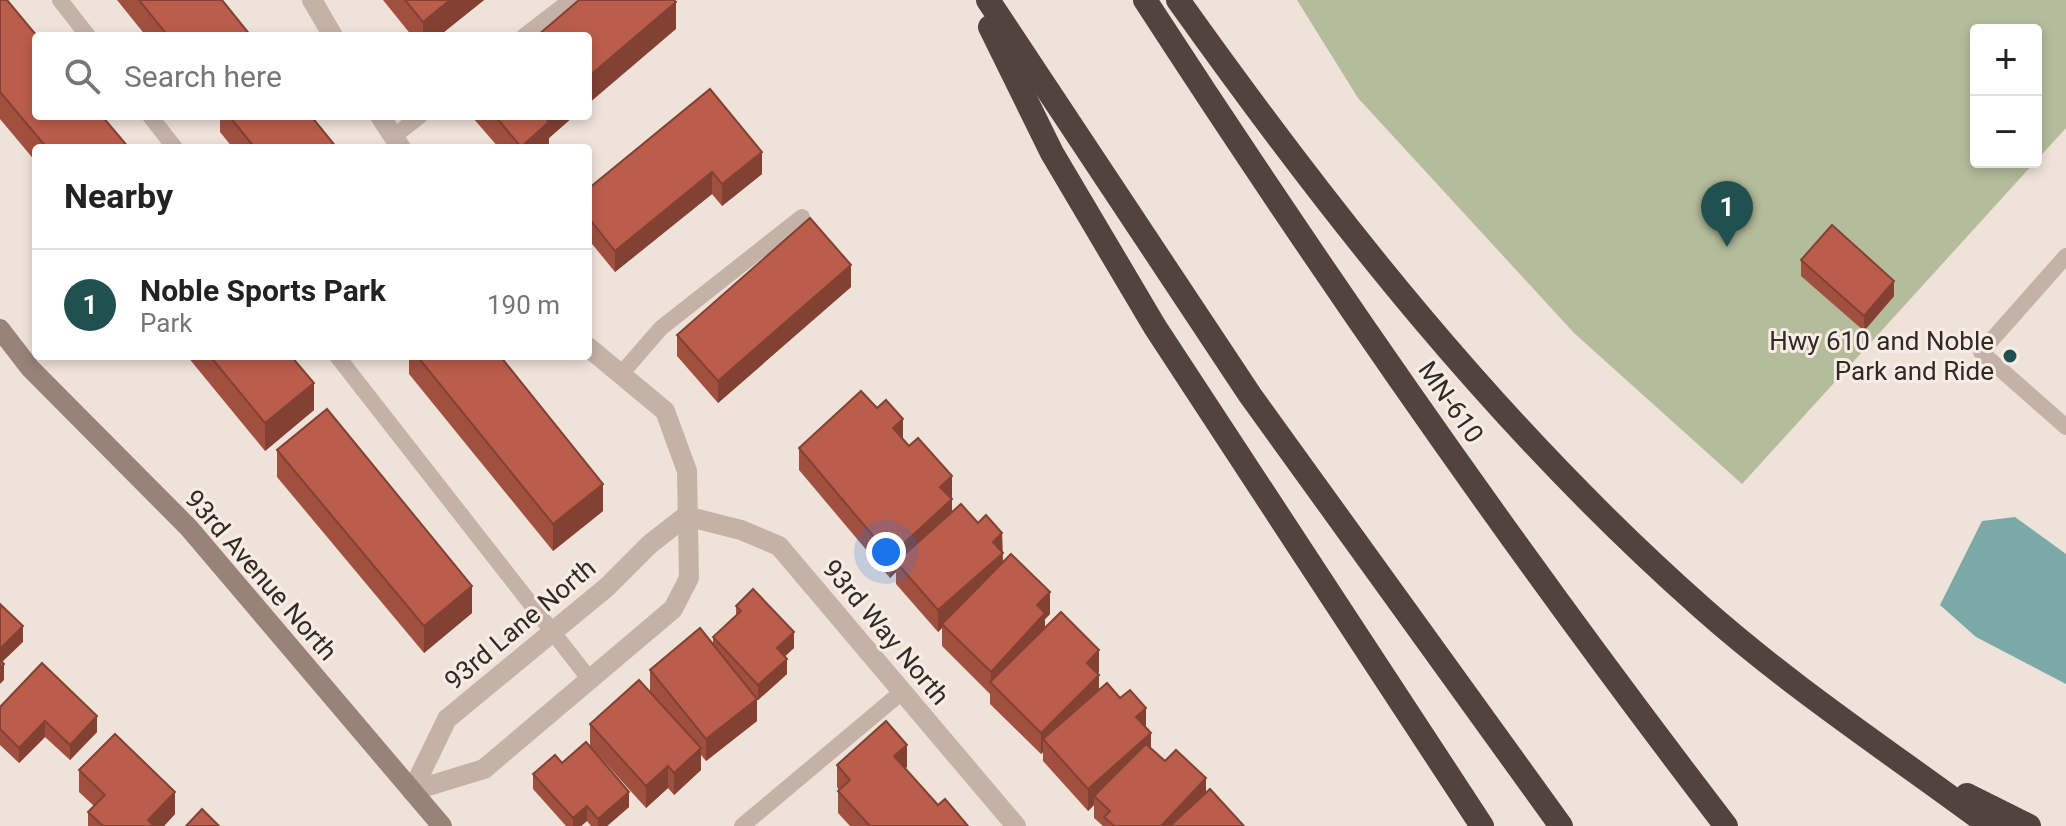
<!DOCTYPE html>
<html lang="en">
<head>
<meta charset="utf-8">
<style>
	:root { --surface:#fff; --page:#f2f2f2; --text:#222; --muted:#767676; --line:#e0e0e0; --accent:#20504f }
	body { margin:0; font-family:Roboto,sans-serif; background:var(--page); color:var(--text) }
	.controls { position:absolute; right:24px; top:24px; display:grid; overflow:hidden; border-radius:8px; box-shadow:0 4px 12px #0003 }
	.controls button { width:72px; height:72px; display:grid; place-items:center; padding:0; border:0; border-bottom:2px solid var(--line); background:var(--surface); color:var(--text); font:40px sans-serif }
	.you { position:absolute; left:886px; top:552px; width:28px; height:28px; margin:-20px; border:6px solid #fff; border-radius:50%; background:#1a73e8; box-shadow:0 0 0 12px #1a73e833 }
	.badge { display:grid; place-items:center; width:52px; height:52px; border-radius:50%; background:var(--accent); color:#fff; font-size:26px; font-weight:700 }
	.pin { position:absolute; translate:-50% -66px; filter:drop-shadow(0 2px 4px #0008) }
	.pin::after { content:''; position:absolute; top:42px; width:28px; height:24px; background:inherit; clip-path:polygon(0 0,100% 0,50% 100%) }
	.list { margin:0; padding:0; list-style:none }
	h2 { display:flex; justify-content:space-between; align-items:center; height:104px; margin:0; padding:0 32px; font-size:34px }
	h2 small { font-size:26px; font-weight:400; color:var(--muted) }
	.list li { display:grid; grid-template-columns:52px 1fr auto; gap:24px; align-items:center; box-sizing:border-box; height:112px; padding:0 32px; border-top:2px solid var(--line) }
	.list b { display:block; font-size:30px; white-space:nowrap }
	.list p { margin:0; font-size:26px; white-space:nowrap; color:var(--muted) }
	.list em { font-size:26px; font-style:normal; color:var(--muted) }
	.icon { flex:none; width:44px; height:44px; fill:none; stroke:currentColor; stroke-width:2; stroke-linecap:round; stroke-linejoin:round }
	.map { position:relative; flex:none; width:2066px; height:826px; overflow:hidden }
	.search { position:absolute; background:var(--surface); box-shadow:0 4px 12px #0003; left:32px; top:32px; width:560px; height:88px; display:flex; align-items:center; gap:20px; box-sizing:border-box; padding:0 28px; border-radius:8px; color:var(--muted); font-size:30px }
	.panel { position:absolute; background:var(--surface); box-shadow:0 4px 12px #0003; left:32px; top:144px; width:560px; height:216px; border-radius:8px }
	.map>svg:first-child { display:block }
</style>
</head>
<body>
<div class="map">
<svg width="2066" height="826" viewBox="0 0 2066 826">
	<rect width="100%" height="100%" fill="#efe3d9"/>
	<polygon fill="#b4bc9b" points="1297,0 2066,0 2066,128 2036,161 2036,30 1976,30 1976,162 2035,162 1742,484 1574,333 1358,98"/>
	<polygon fill="#7ba9a7" points="2015,517 2066,554 2066,684 1976,637 1940,605 1982,521"/>
	<g fill="none" stroke-linecap="round" stroke-linejoin="round">
		<g stroke="#c5b2a7" stroke-width="16">
			<polyline points="60,0 88,36"/>
			<polyline points="524,36 571,0"/>
			<polyline points="150,116 175,148"/>
			<polyline points="393,137 420,116"/>
			<polyline points="2066,256 1981,352 2066,427"/>
			<polyline points="337,356 591,681"/>
			<polyline points="621,374 661,328 802,217"/>
			<polyline points="742,826 903,691"/>
		</g>
		<g stroke="#c5b2a7" stroke-width="20">
			<polyline points="312,0 333,36"/>
			<polyline points="380,116 401,148"/>
			<polyline points="686,516 741,530 779,546 1016,826"/>
			<polyline points="412,791 484,769 673,609 689,578 687,471 665,411 588,347"/>
			<polyline points="412,791 447,719 607,587 650,544 686,516"/>
		</g>
		<polyline stroke="#998278" stroke-width="20" points="0,329 30,368 189,528 442,826"/>
		<g stroke="#53433e" stroke-width="24">
			<polyline points="988,0 1250,395 1561,826"/>
			<path d="M 1145,0 C 1328,282 1521,559 1726,826"/>
			<path d="M 1178,0 C 1334,219 1499,428 1701,607 C 1792,688 1893,754 1990,826"/>
			<polyline points="990,27 1052,153 1155,327 1482,826"/>
			<polyline points="1967,795 2029,826"/>
		</g>
	</g>
	<g fill="#a15040">
		<polygon points="0,0 129,148 36,148 36,162 0,119"/>
		<polygon points="117,0 222,0 251,36 146,36"/>
		<polygon points="383,0 484,0 439,36 412,36"/>
		<polygon points="710,89 762,174 722,206 712,194 615,272 588,239 588,189"/>
		<polygon points="220,116 311,116 337,148 233,148 220,132"/>
		<polygon points="473,116 574,116 549,138 549,148 499,148 473,118"/>
		<polygon points="1801,260 1894,296 1864,331 1801,276"/>
		<polygon points="851,287 718,403 677,356 677,335"/>
		<polygon points="187,356 291,356 314,410 265,451"/>
		<polygon points="409,356 500,356 603,511 553,551 409,374"/>
		<polygon points="903,440 952,498 952,512 1002,533 1003,563 1050,614 1045,619 1045,628 1099,672 1097,674 1099,690 1146,728 1151,748 1165,761 1206,793 1244,826 1103,826 1094,818 1094,805 1088,811 1043,761 1043,752 1041,754 990,704 990,694 942,646 942,628 938,632 896,584 896,572 890,578 799,470 799,448"/>
		<polygon points="277,450 472,613 424,653 277,477"/>
		<polygon points="736,606 794,648 784,656 787,674 758,700 757,699 757,721 706,761 701,755 701,770 674,795 668,788 646,808 590,746 590,724 650,692 650,670 713,644 713,637 736,616"/>
		<polygon points="0,707 97,732 70,760 45,737 19,763 0,745"/>
		<polygon points="562,763 629,807 607,826 591,826 587,821 581,826 566,826 533,789 533,774"/>
		<polygon points="837,765 907,767 905,768 938,805 968,826 850,826 838,813 838,791 839,790 837,787"/>
		<polygon points="79,770 175,814 164,826 88,826 88,812 94,806 79,792"/>
	</g>
	<g fill="#834134">
		<polygon points="450,0 484,0 439,36 423,36 423,22"/>
		<polygon points="676,2 676,29 588,104 588,77"/>
		<polygon points="543,116 574,116 549,138 549,148 521,148"/>
		<polygon points="762,152 762,174 722,206 722,184"/>
		<polygon points="712,172 712,194 615,272 615,251"/>
		<polygon points="851,265 851,287 718,403 718,381"/>
		<polygon points="1894,281 1894,296 1864,331 1864,316"/>
		<polygon points="314,383 314,410 265,451 265,423"/>
		<polygon points="903,419 903,440 893,428"/>
		<polygon points="952,476 952,498 940,509 940,487"/>
		<polygon points="603,484 603,511 553,551 553,524"/>
		<polygon points="952,499 952,521 896,562 896,572 890,578 890,556"/>
		<polygon points="1002,533 1003,575 942,624 942,628 938,632 938,610 993,542"/>
		<polygon points="472,586 472,613 424,653 424,626"/>
		<polygon points="1050,592 1050,614 1045,619 1045,635 991,682 991,672 1037,605"/>
		<polygon points="23,626 23,642 0,664 0,649"/>
		<polygon points="794,632 794,648 777,664 777,648"/>
		<polygon points="1099,650 1099,672 1087,685 1087,663"/>
		<polygon points="787,659 787,674 758,700 758,685"/>
		<polygon points="4,664 4,680 0,684 0,669"/>
		<polygon points="1099,675 1099,697 1043,739 1043,752 1041,754 1041,733"/>
		<polygon points="757,699 757,721 706,761 706,739"/>
		<polygon points="1146,708 1146,730 1136,717"/>
		<polygon points="97,716 97,732 70,760 70,745"/>
		<polygon points="45,721 45,737 19,763 19,748"/>
		<polygon points="1151,733 1151,755 1094,796 1094,805 1088,811 1088,789"/>
		<polygon points="907,745 907,767 894,778 894,756"/>
		<polygon points="701,748 701,770 674,795 674,773"/>
		<polygon points="668,766 668,788 646,808 646,786"/>
		<polygon points="1206,778 1206,800 1181,826 1161,826"/>
		<polygon points="175,792 175,814 164,826 148,826 148,820"/>
		<polygon points="629,792 629,807 607,826 598,826 598,819"/>
		<polygon points="587,806 587,821 581,826 573,826 573,818"/>
	</g>
	<g fill="#bb5d4b" stroke="#834134" stroke-width="2">
		<polygon points="0,0 7,0 37,36 36,116 102,116 129,148 47,148 0,92"/>
		<polygon points="139,0 222,0 251,36 168,36"/>
		<polygon points="405,0 450,0 423,22"/>
		<polygon points="579,0 674,0 676,2 588,77 588,36 537,36"/>
		<polygon points="710,89 762,152 722,184 712,172 615,251 588,217 588,189"/>
		<polygon points="229,116 311,116 337,148 255,148"/>
		<polygon points="495,116 543,116 549,122 521,147"/>
		<polygon points="810,218 851,265 718,381 677,335"/>
		<polygon points="1832,225 1894,281 1864,316 1801,260"/>
		<polygon points="210,356 291,356 314,383 265,423"/>
		<polygon points="417,356 500,356 603,484 553,524"/>
		<polygon points="861,391 877,408 886,400 903,419 893,428 909,446 918,438 952,476 940,487 952,499 890,556 799,448"/>
		<polygon points="327,409 472,586 424,626 277,450"/>
		<polygon points="961,504 978,523 986,515 1002,533 993,542 1003,553 938,610 896,562"/>
		<polygon points="1011,554 1050,592 1037,605 1045,613 991,672 942,624"/>
		<polygon points="753,589 794,632 777,648 787,659 758,685 713,637 741,611 736,606"/>
		<polygon points="0,604 23,626 0,649"/>
		<polygon points="1061,612 1099,650 1087,663 1099,675 1041,733 990,682"/>
		<polygon points="700,628 757,699 706,739 650,670"/>
		<polygon points="0,660 4,664 0,669"/>
		<polygon points="42,663 97,716 70,745 45,721 19,748 0,729 0,707"/>
		<polygon points="639,680 701,748 674,773 668,766 646,786 590,724"/>
		<polygon points="1107,683 1120,698 1130,690 1146,708 1136,717 1151,733 1088,789 1043,739"/>
		<polygon points="886,721 907,745 894,756 938,805 945,799 968,826 870,826 838,791 850,780 837,765"/>
		<polygon points="115,734 175,792 148,820 154,826 103,826 88,812 105,795 79,770"/>
		<polygon points="586,742 629,792 598,819 587,806 573,818 533,774 555,755 562,763"/>
		<polygon points="1146,744 1165,761 1176,750 1206,778 1161,826 1114,826 1104,817 1110,811 1094,796"/>
		<polygon points="1210,789 1244,826 1170,826"/>
		<polygon points="202,809 219,826 186,826"/>
	</g>
	<circle fill="#20504f" stroke="#f7ede5" stroke-width="3" cx="2010" cy="356" r="8"/>
	<g text-anchor="middle" stroke-width="6" stroke-linejoin="round" paint-order="stroke">
		<g font-size="26" fill="#322927" stroke="#f7ede5" text-anchor="end">
			<text x="1994" y="350">Hwy 610 and Noble<tspan x="1994" dy="30">Park and Ride</tspan></text>
		</g>
		<g font-size="26" fill="#322927" stroke="#f7ede5">
			<text transform="translate(1451 402) rotate(55)" y="9">MN-610</text>
			<text transform="translate(261 575) rotate(49)" y="9">93rd Avenue North</text>
			<text transform="translate(520 624) rotate(-40)" y="9">93rd Lane North</text>
			<text transform="translate(886 632) rotate(50)" y="9">93rd Way North</text>
		</g>
	</g>
</svg>
<div class="controls">
<button>+</button>
<button>−</button>
</div>
<div class="you"></div>
<div class="pin badge" style="left:1727px;top:247px">1</div>
<div class="search"><svg class="icon" aria-label="search" viewBox="0 0 24 24"><circle cx="10" cy="10" r="6"/><path d="M15 15l6 6"/></svg>Search here</div>
<section class="panel">
<h2>Nearby<small></small></h2>
<ul class="list">
<li><span class="badge">1</span><div><b>Noble Sports Park</b><p>Park</p></div><em>190 m</em></li>
</ul>
</section>
</div>
</body>
</html>
